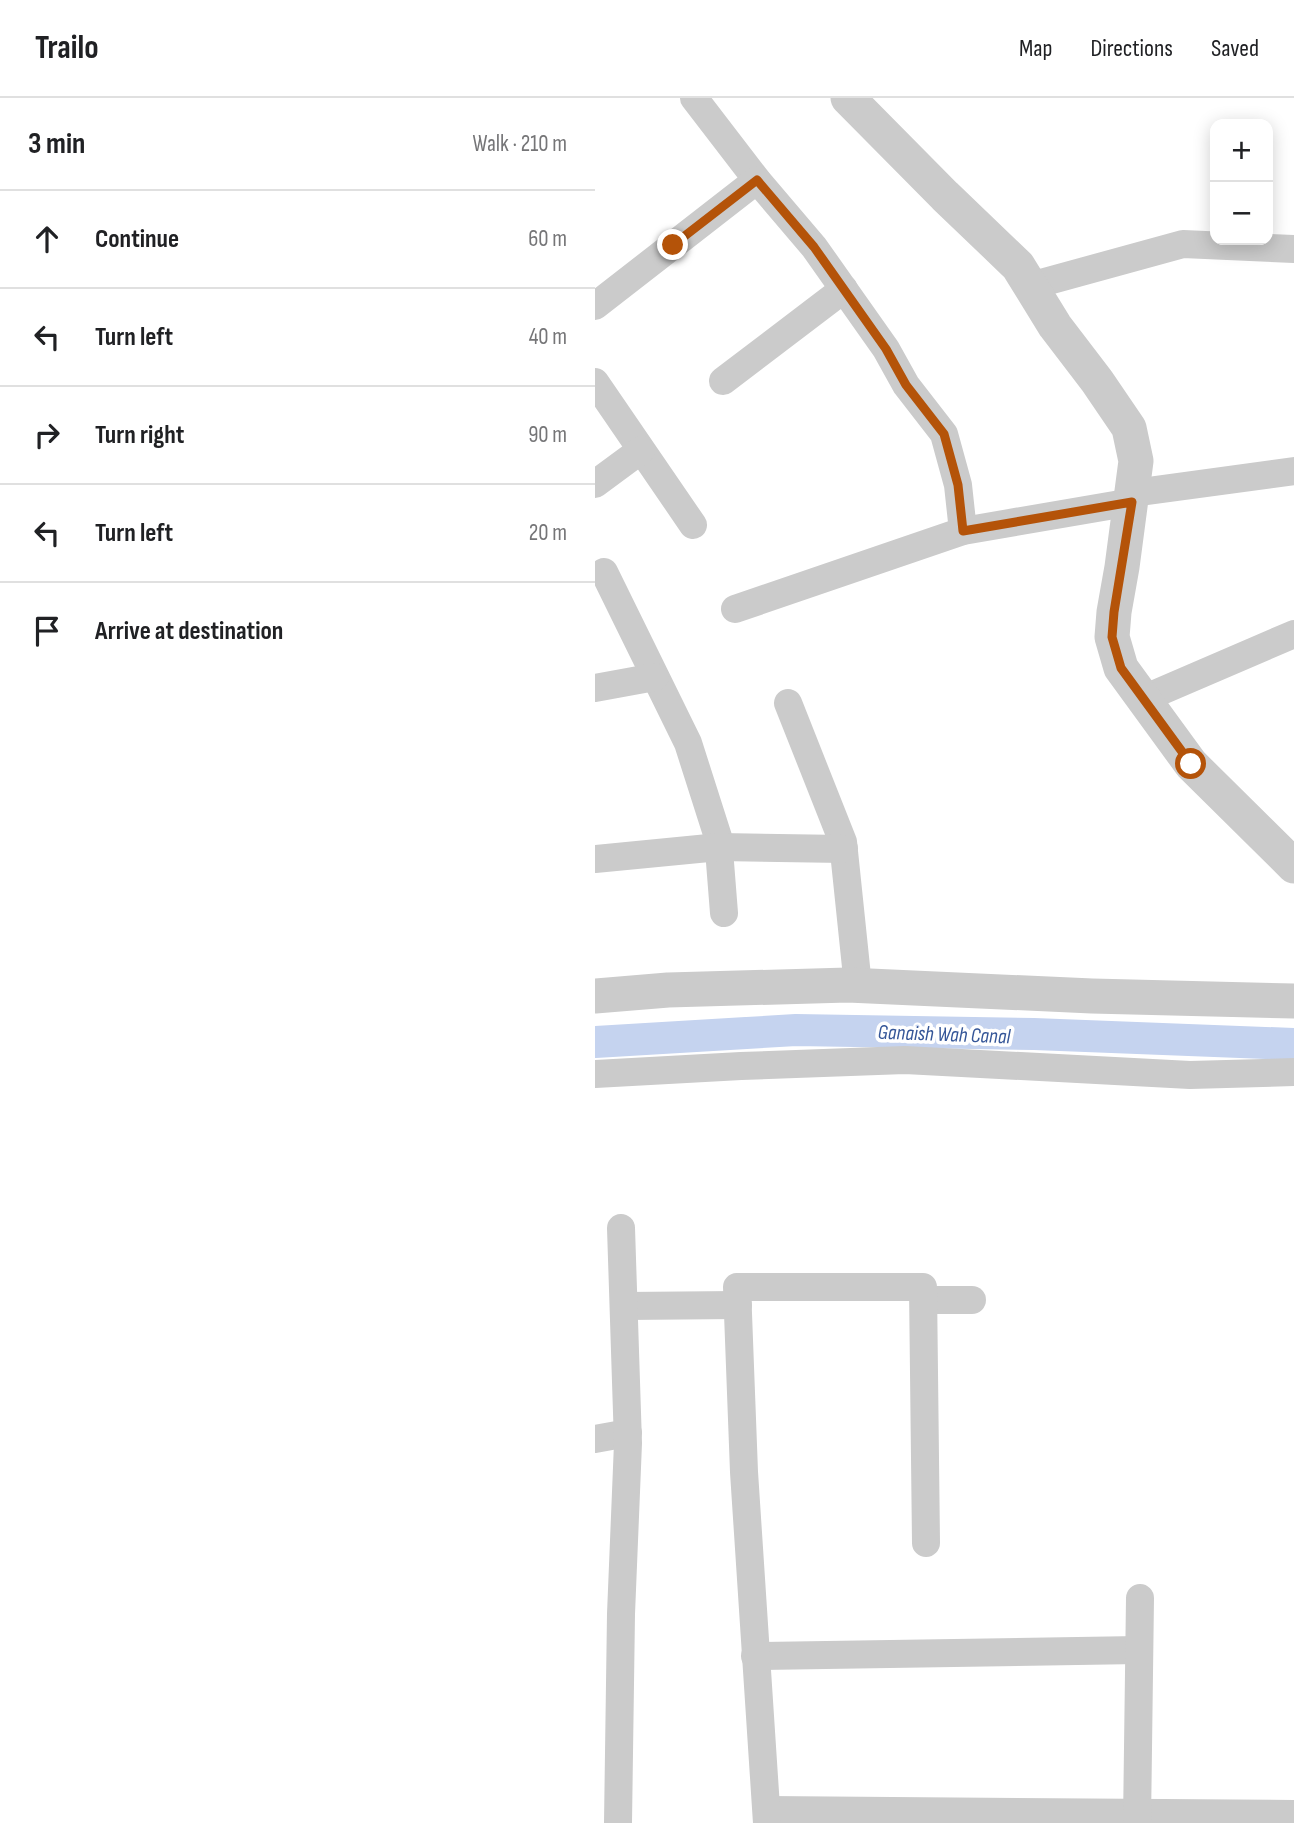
<!DOCTYPE html>
<html lang="en">
<head>
<meta charset="utf-8">
<style>
	:root { --surface:#fff; --page:#f6f6f6; --text:#202124; --muted:#757577; --line:#e0e0e0 }
	body { margin:0; font-family:"Sofia Sans Condensed",sans-serif; background:var(--page); color:var(--text) }
	.controls { position:absolute; right:21px; top:21px; display:grid; overflow:hidden; border-radius:14px; box-shadow:0 4px 18px #0003 }
	.controls button { width:63px; height:63px; display:grid; place-items:center; padding:0; border:0; border-bottom:2px solid var(--line); background:var(--surface); color:var(--text); font:35px sans-serif }
	.stop { position:absolute; width:21px; height:21px; margin:-16px; border:5px solid #b45309; border-radius:50%; background:#fff }
	.stop.end { background:#b45309; border-color:#fff; box-shadow:0 2px 7px #0008 }
	.list { margin:0; padding:0; list-style:none }
	h2 { display:flex; justify-content:space-between; align-items:center; height:91px; margin:0; padding:0 28px; font-size:30px }
	h2 small { font-size:23px; font-weight:400; color:var(--muted) }
	.list li { display:grid; grid-template-columns:46px 1fr auto; gap:21px; align-items:center; box-sizing:border-box; height:98px; padding:0 28px; border-top:2px solid var(--line) }
	.list b { display:block; font-size:26px; white-space:nowrap }
	.list em { font-size:23px; font-style:normal; color:var(--muted) }
	.icon { flex:none; width:38px; height:38px; fill:none; stroke:currentColor; stroke-width:2; stroke-linecap:round; stroke-linejoin:round }
	.map { position:relative; flex:none; width:699px; height:1725px; overflow:hidden }
	header { display:flex; align-items:center; gap:42px; box-sizing:border-box; height:98px; padding:0 35px; background:var(--surface); border-bottom:2px solid var(--line) }
	header strong { font-size:33px }
	nav { display:flex; gap:38px; margin-inline-start:auto; font-size:24px }
	main { display:flex }
	aside { flex:1; background:var(--surface) }
	.map>svg:first-child { display:block }
</style>
</head>
<body>
<header>
<strong>Trailo</strong>
<nav><a>Map</a><a>Directions</a><a>Saved</a></nav>
</header>
<main>
<aside>
<h2>3 min<small>Walk · 210 m</small></h2>
<ul class="list">
<li><svg class="icon" aria-label="ahead" viewBox="0 0 24 24"><path d="M12 20V5M6 11l6-6 6 6"/></svg><div><b>Continue</b></div><em>60 m</em></li>
<li><svg class="icon" aria-label="left" viewBox="0 0 24 24"><path d="M17 20v-9H6M10 6l-5 5 5 5"/></svg><div><b>Turn left</b></div><em>40 m</em></li>
<li><svg class="icon" aria-label="right" viewBox="0 0 24 24"><path d="M7 20v-9h11M14 6l5 5-5 5"/></svg><div><b>Turn right</b></div><em>90 m</em></li>
<li><svg class="icon" aria-label="left" viewBox="0 0 24 24"><path d="M17 20v-9H6M10 6l-5 5 5 5"/></svg><div><b>Turn left</b></div><em>20 m</em></li>
<li><svg class="icon" aria-label="arrive" viewBox="0 0 24 24"><path d="M6 21V4h12l-3 4 3 4H6"/></svg><div><b>Arrive at destination</b></div></li>
</ul>
</aside>
<div class="map">
<svg width="699" height="1725" viewBox="0 0 699 1725">
	<rect width="100%" height="100%" fill="#fff"/>
	<g fill="none" stroke-linecap="round" stroke-linejoin="round">
		<polyline stroke="#c5d3ef" stroke-width="32" points="0,944 201,932 439,936 699,946"/>
		<g stroke="#cbcbcb" stroke-width="28">
			<polyline points="99,0 162,82 219,149 291,251 311,287 349,336 363,387 368,433"/>
			<polyline points="435,188 588,146 699,151"/>
			<polyline points="0,208 162,82"/>
			<polyline points="128,283 249,191"/>
			<polyline points="0,284 98,427"/>
			<polyline points="0,386 46,352"/>
			<polyline points="538,395 699,373"/>
			<polyline points="9,474 93,645 123,739 129,815"/>
			<polyline points="140,511 368,433 537,404"/>
			<polyline points="0,590 60,579"/>
			<polyline points="548,601 699,536"/>
			<polyline points="193,605 248,744 263,888"/>
			<polyline points="0,761 124,749 249,751"/>
			<polyline points="0,976 146,968 310,962 595,977 699,974"/>
			<polyline points="329,1202 377,1202"/>
			<polyline points="30,1208 143,1207"/>
			<polyline points="0,1341 33,1335"/>
			<polyline points="160,1558 544,1552"/>
			<polyline points="172,1712 699,1716"/>
			<polyline points="23,1725 26,1516 33,1345 26,1130"/>
			<polyline points="172,1725 149,1374 142,1189 328,1189 331,1445"/>
			<polyline points="542,1725 545,1500"/>
		</g>
		<g stroke="#cbcbcb" stroke-width="35">
			<polyline points="253,0 350,98 423,168 460,228 502,283 534,330 541,363 527,469 519,514 517,539 526,570 596,666 699,768"/>
			<polyline points="0,898 73,892 253,887 497,898 699,903"/>
		</g>
	</g>
	<g fill="none" stroke-linecap="round" stroke-linejoin="round">
		<polyline stroke="#b45309" stroke-width="9" points="78,147 162,82 219,149 291,251 311,287 349,336 363,387 368,433 537,404 519,514 517,539 526,570 596,666"/>
	</g>
	<g text-anchor="middle" stroke-width="7" stroke-linejoin="round" paint-order="stroke">
		<g font-size="21" font-style="italic" fill="#355698" stroke="#fff">
			<text transform="translate(349 936) rotate(2)" y="7">Ganaish Wah Canal</text>
		</g>
	</g>
</svg>
<div class="controls">
<button>+</button>
<button>−</button>
</div>
<div class="stop" style="left:596px;top:666px"></div>
<div class="stop end" style="left:78px;top:147px"></div>
</div>
</main>
</body>
</html>
